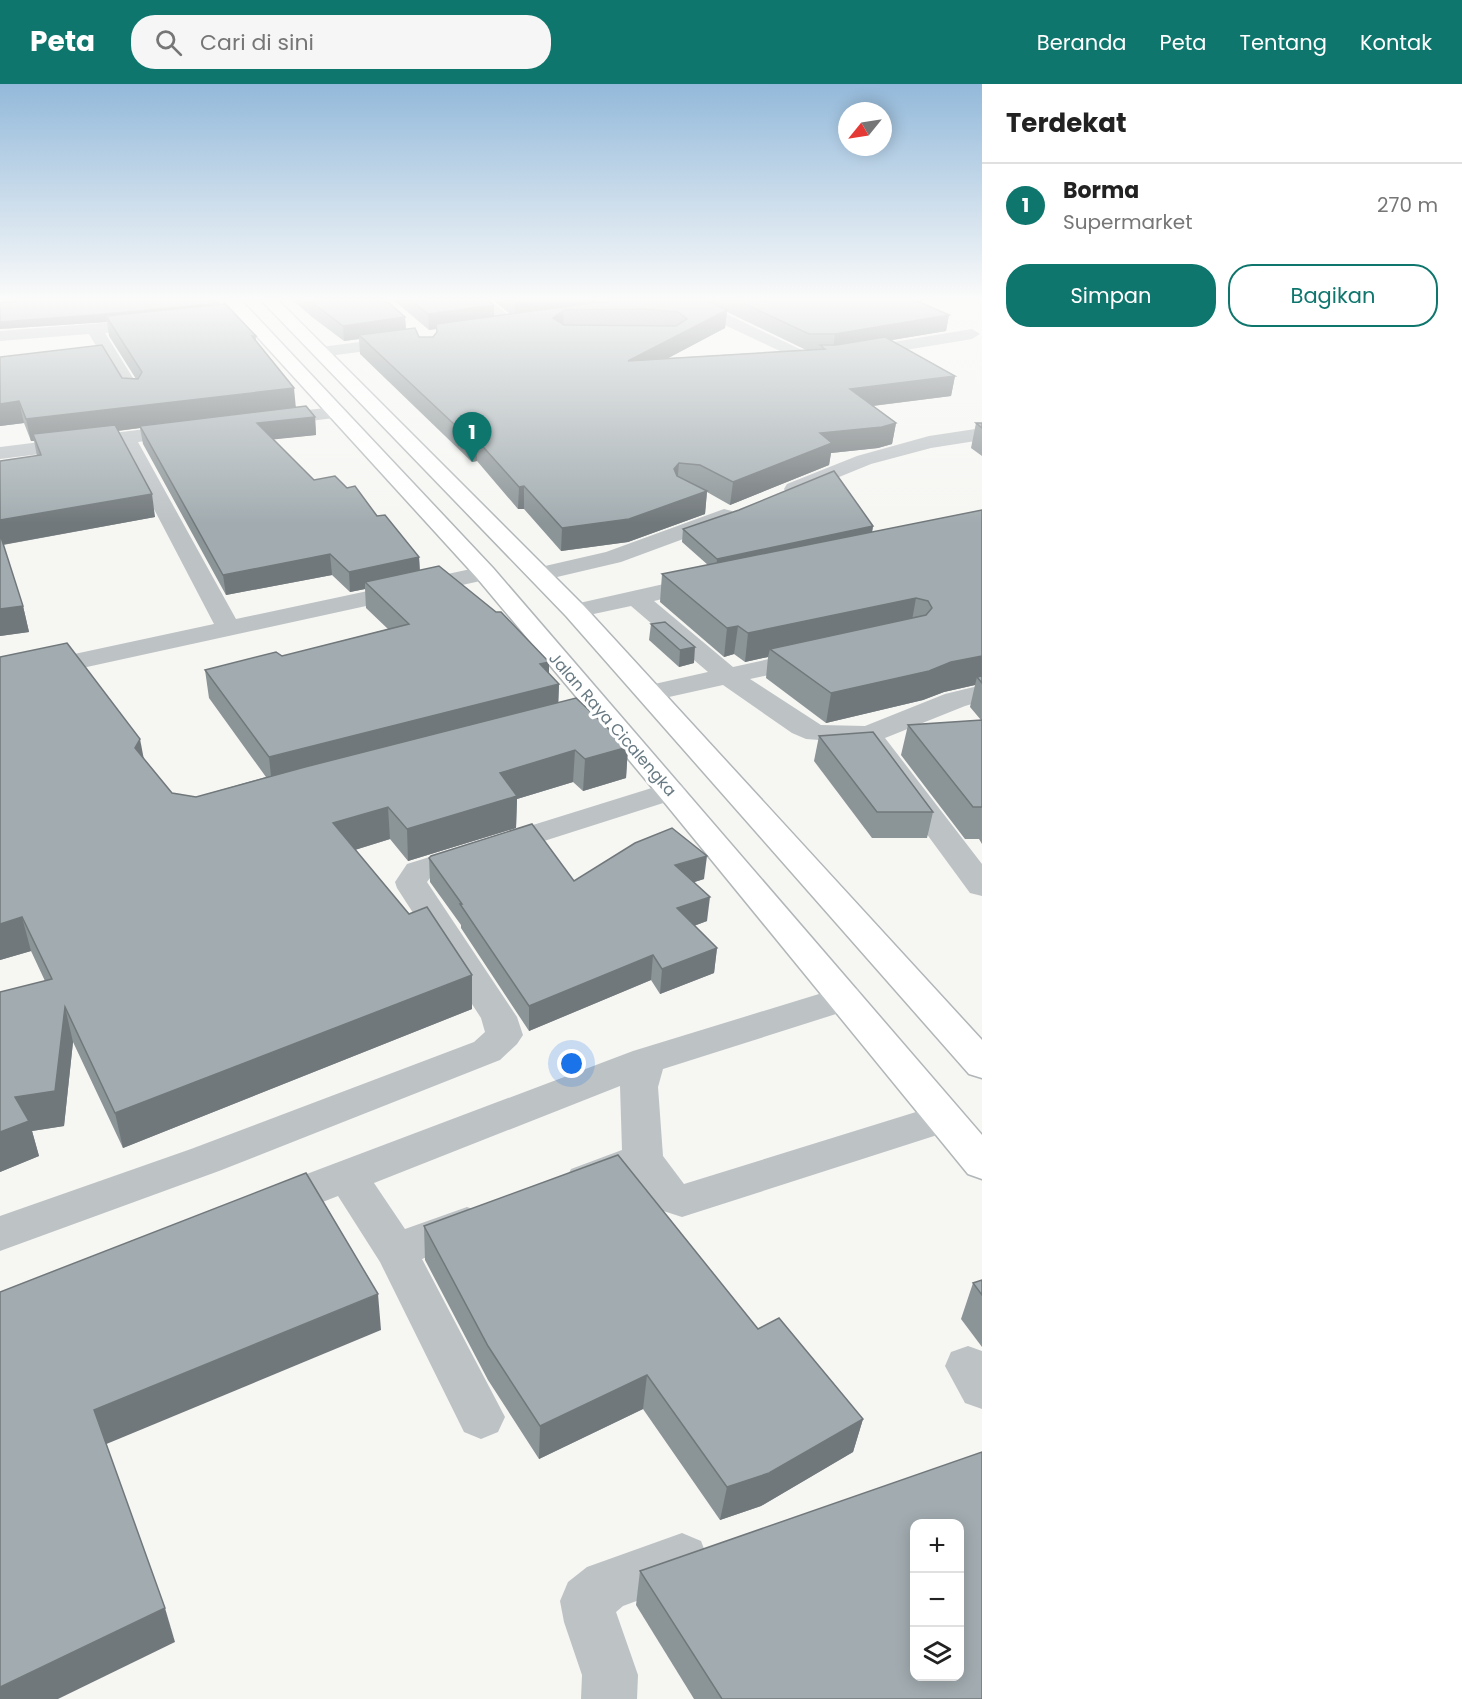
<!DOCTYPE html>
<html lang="id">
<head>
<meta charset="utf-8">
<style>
	:root { --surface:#fff; --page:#f6f6f6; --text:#222; --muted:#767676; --line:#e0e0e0; --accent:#0f766e }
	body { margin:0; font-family:Poppins,sans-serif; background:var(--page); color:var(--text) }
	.controls { position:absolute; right:18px; bottom:18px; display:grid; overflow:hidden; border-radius:12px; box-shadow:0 3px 15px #0003 }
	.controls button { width:54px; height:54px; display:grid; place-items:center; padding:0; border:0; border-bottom:2px solid var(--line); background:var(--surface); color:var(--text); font:30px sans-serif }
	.compass { position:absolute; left:838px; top:18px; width:54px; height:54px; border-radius:50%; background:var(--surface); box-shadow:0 3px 15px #0003; rotate:240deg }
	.you { position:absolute; left:572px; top:980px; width:21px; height:21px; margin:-15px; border:4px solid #fff; border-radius:50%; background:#1a73e8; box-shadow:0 0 0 9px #1a73e833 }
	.badge { display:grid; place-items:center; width:39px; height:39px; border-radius:50%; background:var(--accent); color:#fff; font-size:20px; font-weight:700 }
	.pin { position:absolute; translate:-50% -50px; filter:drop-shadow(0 2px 3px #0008) }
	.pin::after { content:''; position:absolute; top:32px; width:21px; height:18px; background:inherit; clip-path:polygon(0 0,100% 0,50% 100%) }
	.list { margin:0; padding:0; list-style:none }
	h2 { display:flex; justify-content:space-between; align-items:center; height:78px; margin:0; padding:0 24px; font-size:26px }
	h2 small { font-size:20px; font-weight:400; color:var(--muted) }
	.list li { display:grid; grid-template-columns:39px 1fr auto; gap:18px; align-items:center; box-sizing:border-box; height:84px; padding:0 24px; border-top:2px solid var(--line) }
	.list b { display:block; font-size:22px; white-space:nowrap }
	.list p { margin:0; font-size:20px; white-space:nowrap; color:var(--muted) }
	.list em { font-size:20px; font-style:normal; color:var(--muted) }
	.actions { display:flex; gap:12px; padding:18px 24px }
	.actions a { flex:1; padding:14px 0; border:2px solid var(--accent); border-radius:24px; text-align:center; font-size:21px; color:var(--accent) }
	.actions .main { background:var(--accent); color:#fff }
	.icon { flex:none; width:33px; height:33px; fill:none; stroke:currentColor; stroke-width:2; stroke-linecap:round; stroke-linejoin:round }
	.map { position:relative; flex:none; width:982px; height:1615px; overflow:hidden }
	header { display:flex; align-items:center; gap:36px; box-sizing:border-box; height:84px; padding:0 30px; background:var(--accent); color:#fff }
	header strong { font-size:28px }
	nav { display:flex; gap:33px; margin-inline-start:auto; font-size:21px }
	.search { width:420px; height:54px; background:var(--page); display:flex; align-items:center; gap:15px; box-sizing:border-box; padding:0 21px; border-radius:24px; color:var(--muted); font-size:22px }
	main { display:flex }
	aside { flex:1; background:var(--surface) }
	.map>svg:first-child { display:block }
</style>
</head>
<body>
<header>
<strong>Peta</strong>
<div class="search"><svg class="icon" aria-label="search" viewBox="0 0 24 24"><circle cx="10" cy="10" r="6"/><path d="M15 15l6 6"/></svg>Cari di sini</div>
<nav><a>Beranda</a><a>Peta</a><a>Tentang</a><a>Kontak</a></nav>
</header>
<main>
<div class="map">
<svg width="982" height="1615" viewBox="0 0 982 1615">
	<rect width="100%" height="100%" fill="#f6f6f3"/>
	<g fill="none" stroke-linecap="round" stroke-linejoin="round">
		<g stroke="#b1b6b8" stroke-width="3">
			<g id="highway">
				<polygon points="221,213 238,213 493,484 982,1051 982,1095 968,1090 660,713 477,494"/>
				<polygon points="258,213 275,213 584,522 982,956 982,994 969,990 566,532"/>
			</g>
		</g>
		<g fill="#bdc2c5" fill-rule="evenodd">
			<polygon points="466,213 485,213 514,235 512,238 500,238"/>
			<polygon points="670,213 691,213 806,268 833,268 972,245 980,250 972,255 833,278 803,278 672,216"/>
			<polygon points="154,235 160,237 162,240 160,243 105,249 143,310 141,314 127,314 125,310 89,250 0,257 0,247"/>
			<polygon points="406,252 412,253 414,257 412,261 321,273 315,272 312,268 315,264 321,263"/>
			<polygon points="335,323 342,325 345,329 342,333 270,342 263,340 260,336 263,332 270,330"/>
			<polygon points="186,340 193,342 196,346 193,350 138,358 236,535 485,482 493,484 497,489 493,494 485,496 0,602 0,586 214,540 120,360 0,375 0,363"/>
			<polygon points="982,344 982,356 931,364 871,380 795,411 787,410 784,405 787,400 857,372 929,352"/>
			<polygon points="724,425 732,427 735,432 732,437 621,478 540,497 532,495 528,490 532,485 606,468"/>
			<polygon points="704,491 712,493 716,498 712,503 654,517 733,583 810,566 819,568 823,574 819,580 750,595 821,641 865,642 945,610 982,601 982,617 965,622 885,654 982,780 982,812 970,809 860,659 806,655 792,649 723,601 651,617 641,615 637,609 641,603 708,588 631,522 575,534 566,532 563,527 566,522"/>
			<polygon points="671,698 682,701 686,707 682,713 438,791 430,794 427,798 517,933 523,951 517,960 500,976 219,1087 0,1167 0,1132 191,1065 474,958 485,948 481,934 397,804 395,798 407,780"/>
			<polygon points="845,902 858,905 863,914 858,923 663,985 658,1003 663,1072 684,1100 945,1019 959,1024 965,1034 959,1044 682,1133 654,1124 634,1095 586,1112 571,1107 565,1096 571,1085 622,1066 620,1002 374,1099 405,1145 467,1123 482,1128 488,1140 482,1152 422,1175 505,1333 498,1348 481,1355 464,1348 380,1178 338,1112 274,1137 259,1132 253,1120 259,1108 633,967"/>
			<polygon points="968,1262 982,1267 982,1325 965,1319 945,1282 951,1268"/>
			<polygon points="682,1449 701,1457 708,1475 701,1493 623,1522 616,1528 638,1591 637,1615 581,1615 582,1591 564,1538 560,1517 568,1498 587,1483"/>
		</g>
		<use href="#highway" fill="#fff" fill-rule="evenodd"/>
	</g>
	<g fill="#8b9497" fill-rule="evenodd">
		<path d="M 289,213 L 382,213 L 405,233 L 406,245 L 419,253 L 433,253 L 437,249 L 436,245 L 429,246 L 390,213 L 483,213 L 494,232 L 510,230 L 489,213 L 908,213 L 949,231 L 946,247 L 891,256 L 955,292 L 951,312 L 873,322 L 896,339 L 892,360 L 878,364 L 831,369 L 829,381 L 730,421 L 707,408 L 705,430 L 628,458 L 561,467 L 524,425 L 518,425 L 477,377 L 472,378 L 360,270 L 359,255 L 344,257 L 312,233 ZM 727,228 L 806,266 L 668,274 L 725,244 Z"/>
		<polygon points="909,213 943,213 919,218"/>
		<polygon points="219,217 219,220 256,252 256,258 296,323 315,333 316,351 273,355 314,396 377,432 419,473 420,487 549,578 549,590 559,600 558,619 628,663 626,694 583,707 573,698 517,715 516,744 408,777 390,755 355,766 409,830 472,891 472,925 123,1064 73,958 64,1042 32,1047 39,1072 0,1088 0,908 45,897 31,867 0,876 0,573 144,675 172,709 196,713 266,693 209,614 205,586 282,572 388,545 366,524 365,505 350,508 332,491 226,511 143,360 140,344 118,347 155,433 3,461 23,522 29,548 0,552 0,377 37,372 34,357 31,357 24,339 0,342 0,273 122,294 136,295 109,252 107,238 0,245"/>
		<polygon points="976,339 982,339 982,372 971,364"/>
		<polygon points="739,426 873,442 872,448 982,426 982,760 979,755 965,755 901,671 908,641 981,636 970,623 975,601 944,608 923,616 826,639 766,594 768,573 745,578 734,570 724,573 660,518 662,490 708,481 682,458 683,445"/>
		<polygon points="665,538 694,579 679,583 649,556 651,540"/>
		<polygon points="819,652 933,728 927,754 872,754 814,677"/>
		<polygon points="429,774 574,797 704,795 694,798 707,837 694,842 717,864 714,889 660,910 651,896 529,947 461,844 461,841 430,798"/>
		<polygon points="424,1142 758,1245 863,1335 853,1368 761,1422 720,1436 643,1325 539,1375 488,1296 425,1176"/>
		<polygon points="982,1196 982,1263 961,1235 973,1199"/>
		<polygon points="640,1487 982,1615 694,1615 636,1521"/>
	</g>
	<g fill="#71787b">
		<polygon points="550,213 653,213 515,233 515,218"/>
		<polygon points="920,213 943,213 919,218"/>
		<polygon points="219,217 219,224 106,232 107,238 0,245 0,238"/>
		<polygon points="494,221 494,237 436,240 436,245 429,246 428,230"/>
		<polygon points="564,226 563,245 553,234"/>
		<polygon points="727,226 725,244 627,296 628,277"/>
		<polygon points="949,231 946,247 833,266 835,250"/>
		<polygon points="405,233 406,248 359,251 359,255 344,257 343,242"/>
		<polygon points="955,292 951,312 847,325 850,305"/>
		<polygon points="294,304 296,325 140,342 140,344 35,357 33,350 34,357 31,357 26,335"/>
		<polygon points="19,317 24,339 0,342 0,320"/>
		<polygon points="315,333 316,351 259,357 257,339"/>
		<polygon points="896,339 892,360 878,364 831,369 829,381 730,421 733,398 820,349"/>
		<polygon points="477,356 477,377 472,378 472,357"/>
		<polygon points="679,379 677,401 674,385"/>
		<polygon points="524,402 524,425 518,425 519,403"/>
		<polygon points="707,407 705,430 628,458 561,467 562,444"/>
		<polygon points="152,410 155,433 1,461 0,456 0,436"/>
		<polygon points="873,442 871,454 716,488 717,475"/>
		<polygon points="330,470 332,491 226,511 223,491"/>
		<polygon points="419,473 420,494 365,498 365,505 350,508 349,488"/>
		<polygon points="916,514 911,542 770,565 768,573 745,578 748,549"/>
		<polygon points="23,522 29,548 0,552 0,525"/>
		<polygon points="738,542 734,570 724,573 727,544"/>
		<polygon points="695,563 694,579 679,583 680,566"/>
		<polygon points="982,572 982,599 977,593 975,601 944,608 923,616 826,639 831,609 951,578"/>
		<polygon points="549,578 549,603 559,600 558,628 272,701 269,673"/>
		<polygon points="140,655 146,686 135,664"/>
		<polygon points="628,663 626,694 583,707 585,675"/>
		<polygon points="575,666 573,698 517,715 516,744 408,777 407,745 500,689"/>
		<polygon points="388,723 390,755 335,772 333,739"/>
		<polygon points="707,772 704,795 673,805 675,781"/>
		<polygon points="710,813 707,837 674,849 677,824"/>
		<polygon points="22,833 31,867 0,876 0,840"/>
		<polygon points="717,864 714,889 660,910 662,885"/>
		<polygon points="653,871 651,896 529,947 529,922"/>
		<polygon points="472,891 472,925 123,1064 115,1029"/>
		<polygon points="65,923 73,958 64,1042 32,1047 39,1072 0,1088 0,1048 15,1013"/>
		<polygon points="378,1210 381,1246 104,1361 94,1326"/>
		<polygon points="647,1291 643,1325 539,1375 540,1342"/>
		<polygon points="863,1335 853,1368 761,1422 720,1436 727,1403"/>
		<polygon points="165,1524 175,1558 58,1615 0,1615 0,1603"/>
	</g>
	<g fill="#a2acb0" stroke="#71787b" stroke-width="1.5" fill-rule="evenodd">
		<polygon points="53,213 214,213 219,217 212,218 214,220 94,231 0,238 0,219"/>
		<polygon points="305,213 382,213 405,233 343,242"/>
		<polygon points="407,213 483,213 494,221 428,230"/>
		<polygon points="508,213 550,213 515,218"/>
		<path d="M 636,213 L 700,213 L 727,226 L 628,277 L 825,265 L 820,261 L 836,261 L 885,253 L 955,292 L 850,305 L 896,339 L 882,343 L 820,349 L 832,359 L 733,398 L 700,381 L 679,379 L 674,385 L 677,392 L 707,407 L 629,435 L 562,444 L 524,402 L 519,403 L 477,356 L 472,357 L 359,251 L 415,244 L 419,253 L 433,253 L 437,248 L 436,240 ZM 644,225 L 678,228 L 687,235 L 676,242 L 564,241 L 553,234 L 564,226 Z"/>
		<polygon points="730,213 908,213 949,231 835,250 809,250"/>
		<polygon points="225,220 256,252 252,252 294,304 26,335 19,317 0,320 0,273 102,261 122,294 138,295 142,288 106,232"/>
		<polygon points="306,322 315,333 257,339 314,396 335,392 347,404 355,402 377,432 385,431 419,473 349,488 330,470 223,491 140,342"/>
		<polygon points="976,339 982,339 982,344"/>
		<polygon points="115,341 152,410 0,436 0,377 41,371 33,350"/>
		<polygon points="834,387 873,442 717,475 683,445 739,426"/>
		<polygon points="982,426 982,572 951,578 929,587 831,609 770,565 926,531 932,524 928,517 916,514 748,549 738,542 727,544 662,490"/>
		<polygon points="0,450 23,522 0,525"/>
		<polygon points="439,482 496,528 501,528 549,578 540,580 559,600 269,673 205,586 276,568 282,572 409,540 365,498"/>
		<polygon points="665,538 695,563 680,566 651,540"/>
		<polygon points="67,559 140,655 135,664 172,709 196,713 305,683 576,614 628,663 585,675 575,666 500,689 517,712 407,745 388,723 333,739 409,830 427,823 472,891 115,1029 65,923 55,1007 15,1013 29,1037 0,1048 0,908 52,895 22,833 0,840 0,573"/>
		<polygon points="982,592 982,599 977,593"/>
		<polygon points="982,636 982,723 973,723 908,641"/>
		<polygon points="873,648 933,728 877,728 819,652"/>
		<polygon points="532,740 574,797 635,759 672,744 707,772 675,781 710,813 677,824 717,864 662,885 653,871 529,922 460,820 462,820 429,774 431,772"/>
		<polygon points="618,1071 758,1245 779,1234 863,1335 769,1389 727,1403 647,1291 540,1342 488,1262 424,1142"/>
		<polygon points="306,1089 378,1210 94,1326 165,1524 0,1603 0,1208"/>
		<polygon points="982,1196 982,1211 973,1199"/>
		<path d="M 982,1368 L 982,1615 L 722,1615 L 640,1487 ZM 915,1440 L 960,1440 L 960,1593 L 915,1593 Z"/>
	</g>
	<linearGradient id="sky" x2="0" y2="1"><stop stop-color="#93b9da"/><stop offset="0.49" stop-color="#fbfbfa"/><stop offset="1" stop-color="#fbfbfa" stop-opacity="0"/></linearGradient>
	<rect width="982" height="439" fill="url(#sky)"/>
	<g text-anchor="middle" stroke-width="6" stroke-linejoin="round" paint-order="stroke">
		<g font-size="16" fill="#677982" stroke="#fff">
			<text transform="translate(613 640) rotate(49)" y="6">Jalan Raya Cicalengka</text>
		</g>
	</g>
</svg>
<div class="controls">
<button>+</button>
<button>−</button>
<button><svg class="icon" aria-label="layers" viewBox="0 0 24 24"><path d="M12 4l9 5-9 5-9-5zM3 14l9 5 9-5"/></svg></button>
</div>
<svg class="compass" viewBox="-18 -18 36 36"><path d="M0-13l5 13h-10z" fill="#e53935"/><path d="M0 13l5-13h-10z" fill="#767676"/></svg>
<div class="you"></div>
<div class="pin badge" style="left:472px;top:378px">1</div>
</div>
<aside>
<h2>Terdekat<small></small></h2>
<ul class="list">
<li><span class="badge">1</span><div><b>Borma</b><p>Supermarket</p></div><em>270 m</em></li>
</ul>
<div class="actions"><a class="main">Simpan</a><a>Bagikan</a></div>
</aside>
</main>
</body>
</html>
